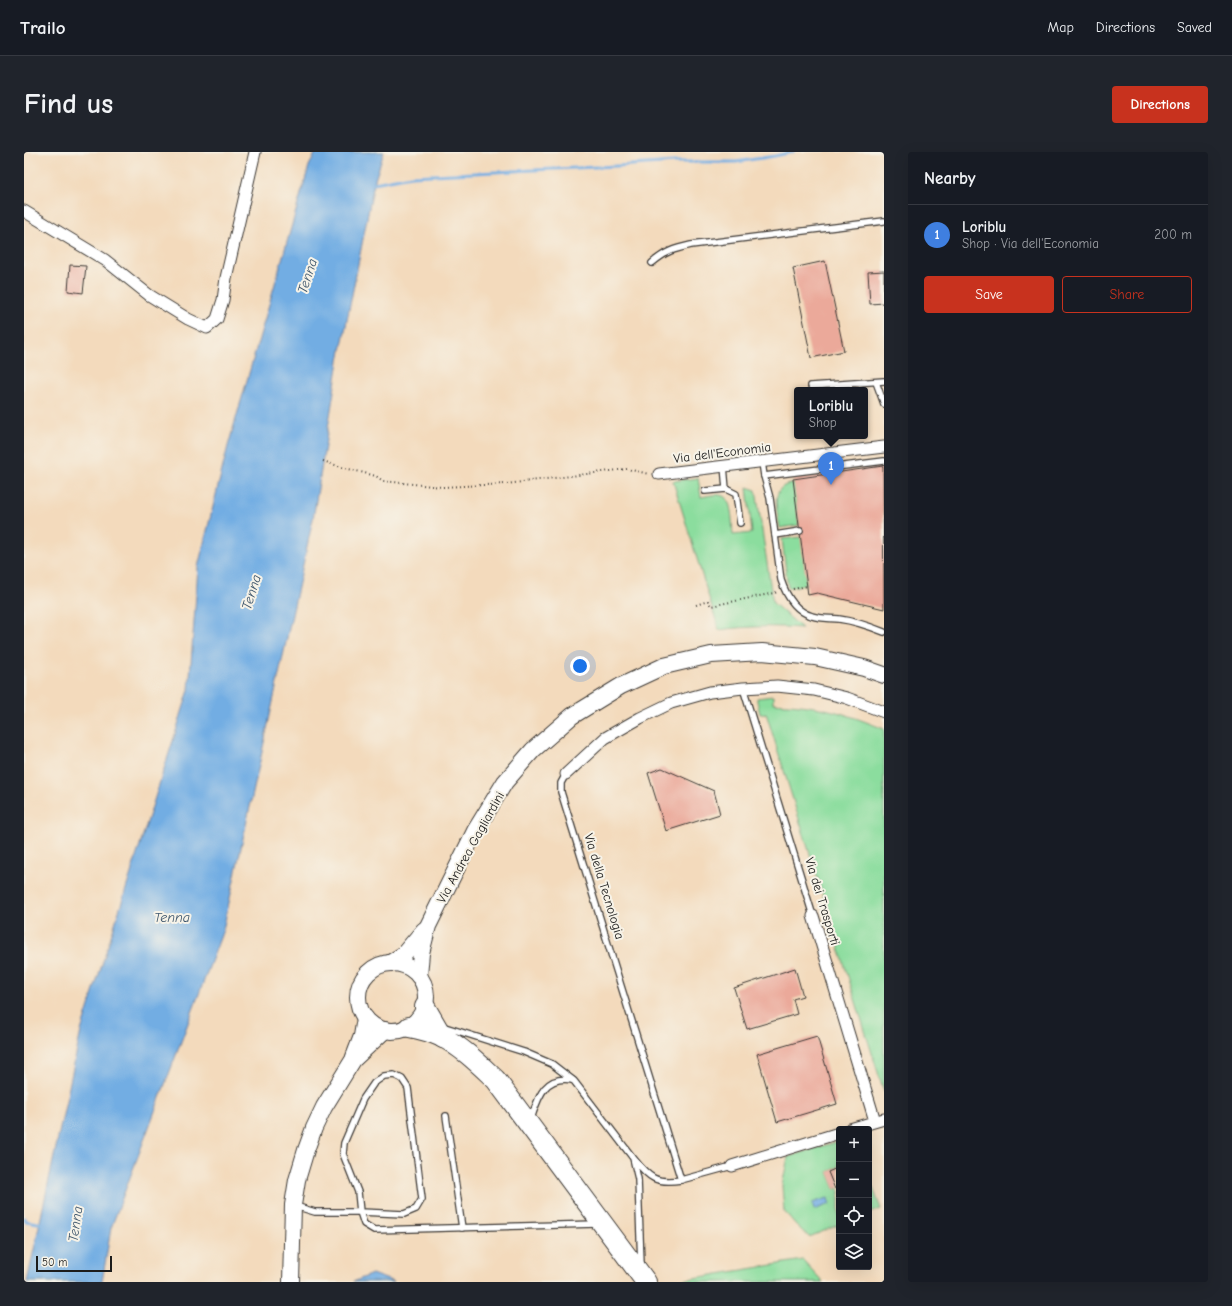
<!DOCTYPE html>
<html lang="en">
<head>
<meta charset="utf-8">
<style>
	:root { --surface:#171b24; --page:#20242c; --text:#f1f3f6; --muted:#9ea1a6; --line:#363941; --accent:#c8321e }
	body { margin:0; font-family:"Comic Neue",sans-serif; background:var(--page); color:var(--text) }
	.controls { position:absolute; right:12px; bottom:12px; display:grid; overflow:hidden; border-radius:4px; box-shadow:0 4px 16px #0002 }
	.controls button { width:36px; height:36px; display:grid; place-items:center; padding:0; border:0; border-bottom:1px solid var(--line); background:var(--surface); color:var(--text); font:20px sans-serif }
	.scale { position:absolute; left:12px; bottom:10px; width:76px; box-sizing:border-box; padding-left:4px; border:2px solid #1c1c1c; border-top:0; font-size:11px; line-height:14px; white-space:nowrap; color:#1c1c1c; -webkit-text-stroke:3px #f7f3e8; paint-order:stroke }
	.you { position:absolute; left:556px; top:514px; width:14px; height:14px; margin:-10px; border:3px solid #fff; border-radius:50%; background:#1a73e8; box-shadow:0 0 0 6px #1a73e833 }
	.badge { display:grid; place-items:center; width:26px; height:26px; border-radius:50%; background:var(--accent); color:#fff; font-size:13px; font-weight:700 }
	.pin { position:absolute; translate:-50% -33px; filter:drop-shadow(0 1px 2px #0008) }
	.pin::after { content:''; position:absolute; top:21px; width:14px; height:12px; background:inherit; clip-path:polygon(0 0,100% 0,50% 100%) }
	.popup { position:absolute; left:770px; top:235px; width:74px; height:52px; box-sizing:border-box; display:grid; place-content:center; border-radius:4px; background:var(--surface); filter:drop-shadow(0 1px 3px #0005); font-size:13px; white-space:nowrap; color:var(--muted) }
	.popup b { font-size:15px; color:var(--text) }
	.popup::after { content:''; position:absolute; left:50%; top:100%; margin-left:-8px; border:8px solid transparent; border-top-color:var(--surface) }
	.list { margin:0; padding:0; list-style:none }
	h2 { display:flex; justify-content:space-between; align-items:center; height:52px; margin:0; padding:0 16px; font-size:17px }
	h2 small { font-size:13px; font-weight:400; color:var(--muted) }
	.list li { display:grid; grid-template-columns:26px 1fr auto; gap:12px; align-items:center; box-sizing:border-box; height:60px; padding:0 16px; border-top:1px solid var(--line) }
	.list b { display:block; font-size:15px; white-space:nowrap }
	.list p { margin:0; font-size:13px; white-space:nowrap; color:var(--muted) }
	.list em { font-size:13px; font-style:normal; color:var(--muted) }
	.actions { display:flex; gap:8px; padding:12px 16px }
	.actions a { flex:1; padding:9px 0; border:1px solid var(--accent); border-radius:4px; text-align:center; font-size:14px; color:var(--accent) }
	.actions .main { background:var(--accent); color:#fff }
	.icon { flex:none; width:22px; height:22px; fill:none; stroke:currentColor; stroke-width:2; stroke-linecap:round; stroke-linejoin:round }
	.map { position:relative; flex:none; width:860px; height:1130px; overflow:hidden; border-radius:4px }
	header { display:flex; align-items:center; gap:24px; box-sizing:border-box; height:56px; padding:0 20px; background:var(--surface); border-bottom:1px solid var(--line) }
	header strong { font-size:19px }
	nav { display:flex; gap:22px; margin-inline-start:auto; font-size:14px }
	.intro { display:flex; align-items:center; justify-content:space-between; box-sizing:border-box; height:96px; padding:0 24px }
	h1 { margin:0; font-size:28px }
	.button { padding:10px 18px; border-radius:4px; background:var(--accent); color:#fff; font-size:14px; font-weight:700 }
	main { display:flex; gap:24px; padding:0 24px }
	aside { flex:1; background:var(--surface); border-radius:4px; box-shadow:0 4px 16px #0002 }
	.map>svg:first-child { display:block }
</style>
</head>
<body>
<header>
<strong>Trailo</strong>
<nav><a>Map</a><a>Directions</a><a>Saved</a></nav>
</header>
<div class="intro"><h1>Find us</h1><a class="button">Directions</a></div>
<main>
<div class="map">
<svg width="860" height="1130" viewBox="0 0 860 1130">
	<rect width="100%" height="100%" fill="#f7f3e8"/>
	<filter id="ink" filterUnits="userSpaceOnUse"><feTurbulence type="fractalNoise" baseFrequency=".025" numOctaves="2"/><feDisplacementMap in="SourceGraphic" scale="8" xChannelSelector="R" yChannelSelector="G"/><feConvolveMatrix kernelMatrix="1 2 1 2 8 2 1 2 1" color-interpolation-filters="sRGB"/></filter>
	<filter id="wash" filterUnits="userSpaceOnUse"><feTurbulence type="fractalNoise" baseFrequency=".012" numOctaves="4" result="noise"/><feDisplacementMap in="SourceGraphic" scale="16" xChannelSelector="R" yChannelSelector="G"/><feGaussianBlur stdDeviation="0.9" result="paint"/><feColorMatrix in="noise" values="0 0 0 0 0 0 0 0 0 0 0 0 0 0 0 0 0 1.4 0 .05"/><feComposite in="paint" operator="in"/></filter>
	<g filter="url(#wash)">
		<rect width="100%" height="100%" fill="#f3dabc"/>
		<g fill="#8bdd9e" stroke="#547c5d">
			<path d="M 674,326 L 677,345 C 683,344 693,341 699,344 C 709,348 708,374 709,383 L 728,381 L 723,335 L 732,338 L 749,451 L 778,476 C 750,474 723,474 695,478 L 649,329 Z"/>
			<path d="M 770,332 L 775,373 L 756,376 C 754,364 747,341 760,334 C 763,332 767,332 770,332 Z"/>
			<polygon points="777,385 783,432 764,436 758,387"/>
			<path d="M 749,544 L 749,551 C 761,552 772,552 783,554 C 810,557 835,567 860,577 L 860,940 L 742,561 L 736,562 L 733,549 L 733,546 Z"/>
			<polygon points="815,989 815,1015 804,1020 811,1037 815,1036 815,1073 785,1085 773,1074 760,1059 758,1034 764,1005"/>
			<polygon points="845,1026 857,1057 845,1061"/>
			<polygon points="779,1108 799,1130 659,1130 658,1128"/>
		</g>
		<g fill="#72ade3" stroke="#476480">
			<polygon points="292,0 360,0 350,31 315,209 289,367 199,778 87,1076 78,1130 3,1130 57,879 165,538 174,415 204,294 285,14"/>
			<polygon points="804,1046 806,1052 790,1058 788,1051"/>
			<polygon points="348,1122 370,1130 329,1130"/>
		</g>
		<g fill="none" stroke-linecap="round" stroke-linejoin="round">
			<g stroke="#72ade3" stroke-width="3">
				<polyline points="347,33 350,31 387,24 593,14 651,10 712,10 751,4 769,0"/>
				<polyline points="0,1066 2,1069 20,1072"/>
			</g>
		</g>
		<g id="blocks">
			<g fill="#eba99a">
				<polygon points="801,109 820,199 787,206 769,116"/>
				<polygon points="46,113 62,114 59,141 44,139"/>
				<polygon points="860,119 860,151 846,152 844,120"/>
				<polygon points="859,314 860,457 793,441 784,443 769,327"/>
				<polygon points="638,616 690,639 696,662 642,679 624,621"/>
				<polygon points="771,816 779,844 769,847 773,862 723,877 710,836"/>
				<polygon points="793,884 813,952 753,970 733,902"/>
				<polygon points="815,1015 815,1036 811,1037 804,1020"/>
			</g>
		</g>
	</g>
	<g filter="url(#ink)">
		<use href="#blocks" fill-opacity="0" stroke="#3c3834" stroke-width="1"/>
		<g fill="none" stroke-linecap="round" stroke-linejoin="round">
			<g stroke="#3c3834" stroke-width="8">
				<g id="service">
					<path d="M 628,111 C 642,99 650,97 667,93 L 860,69"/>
					<polyline points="852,230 860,252"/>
					<polyline points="787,234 860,229"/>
					<path d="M 738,310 L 740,324 L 746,346 L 757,428 C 762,443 771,459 788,464 C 797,467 806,466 815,467 C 831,469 845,474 860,480"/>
					<polyline points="700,314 702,337"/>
					<polyline points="740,324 860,309"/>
					<polyline points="681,339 702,337 712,342 716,371"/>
					<polyline points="751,383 776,379"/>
					<polyline points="719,536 789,764"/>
					<polyline points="542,622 537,631 537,640 657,1028 708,1014"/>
					<polyline points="418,874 500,900 528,912 550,929 609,1006 614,1027 617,1113"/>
					<polygon points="370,923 378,927 384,936 398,1047 392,1057 380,1062 336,1060 334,1040 319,1002 320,991 339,947 350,931 360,924"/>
					<polyline points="422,964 438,1076"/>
					<path d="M 507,967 C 514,946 520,923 548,928"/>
					<path d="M 610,1007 C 625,1026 632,1032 657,1028"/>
					<polyline points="271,1054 291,1060 336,1060 340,1072 350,1078 573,1072"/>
				</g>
			</g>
			<g stroke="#3c3834" stroke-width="13">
				<g id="minor">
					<polyline points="0,59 81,108 125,143 164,167 183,176 193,167 199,148 202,126 231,0"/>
					<polyline points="635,322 860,295"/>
					<polyline points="542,622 581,586 616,566 647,551 686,540 719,536 753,534 790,538 823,546 860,560"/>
					<polyline points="789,764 851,969"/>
					<polyline points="826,977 860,967"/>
					<polyline points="708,1014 815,981"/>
				</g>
			</g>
			<g stroke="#3c3834" stroke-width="18">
				<g id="secondary">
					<polyline points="366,811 379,803 400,778"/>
					<circle cx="368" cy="845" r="34"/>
					<polyline points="395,824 397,801 404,774 451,679 481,630 509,598 548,564 597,534 640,514 687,503 738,500 791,505 840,516 860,523"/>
					<polyline points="330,905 338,884 341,866"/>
					<polyline points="267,1130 269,1053 273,1028 282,998 290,976 300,955 329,908 361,878"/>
				</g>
			</g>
			<g stroke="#3c3834" stroke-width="22">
				<g id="motorway">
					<polyline points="401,855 419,886"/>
					<path d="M 385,875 C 396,877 407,880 418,885 C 438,895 456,913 472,928 L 622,1130"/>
				</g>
			</g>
			<g stroke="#3c3834" stroke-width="2" stroke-dasharray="1 3" stroke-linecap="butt">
				<polyline points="299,309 317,315 352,324 359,329 418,335 482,332 603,317 625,322"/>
				<polyline points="769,437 783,434"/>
				<polyline points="672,453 684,449 687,454 755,440"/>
			</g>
			<use href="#service" stroke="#fff" stroke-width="5.5"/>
			<use href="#minor" stroke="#fff" stroke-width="11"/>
			<use href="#secondary" stroke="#fff" stroke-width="16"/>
			<use href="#motorway" stroke="#fff" stroke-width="20"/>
		</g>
	</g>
	<g text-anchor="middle" stroke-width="4" stroke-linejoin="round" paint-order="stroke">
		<g font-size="13" fill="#1c1c1c" stroke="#f7f3e8">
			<text transform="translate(698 300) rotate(-7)" y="5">Via dell'Economia</text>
			<text transform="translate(446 695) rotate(-61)" y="5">Via Andrea Gagliardini</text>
			<text transform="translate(581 734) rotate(73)" y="5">Via della Tecnologia</text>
			<text transform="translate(799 749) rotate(73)" y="5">Via dei Trasporti</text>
		</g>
		<g font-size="14" font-style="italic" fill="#3e566c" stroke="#f7f3e8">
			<text transform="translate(283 124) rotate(-72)" y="5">Tenna</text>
			<text transform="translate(227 440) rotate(-73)" y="5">Tenna</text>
			<text x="148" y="770">Tenna</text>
			<text transform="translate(51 1072) rotate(-82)" y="5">Tenna</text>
		</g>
	</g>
</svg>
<div class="controls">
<button>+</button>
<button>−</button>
<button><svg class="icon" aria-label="locate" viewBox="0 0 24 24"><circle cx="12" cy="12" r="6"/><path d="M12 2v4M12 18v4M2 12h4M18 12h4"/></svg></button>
<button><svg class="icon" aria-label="layers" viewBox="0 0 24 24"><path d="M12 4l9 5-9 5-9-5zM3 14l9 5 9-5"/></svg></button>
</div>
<div class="scale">50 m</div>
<div class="you"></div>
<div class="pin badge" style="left:807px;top:333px;background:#3f7fe0">1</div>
<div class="popup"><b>Loriblu</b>Shop</div>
</div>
<aside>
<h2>Nearby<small></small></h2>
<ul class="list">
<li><span class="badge" style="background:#3f7fe0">1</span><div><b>Loriblu</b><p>Shop · Via dell'Economia</p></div><em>200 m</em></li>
</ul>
<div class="actions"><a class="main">Save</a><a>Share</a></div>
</aside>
</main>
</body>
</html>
